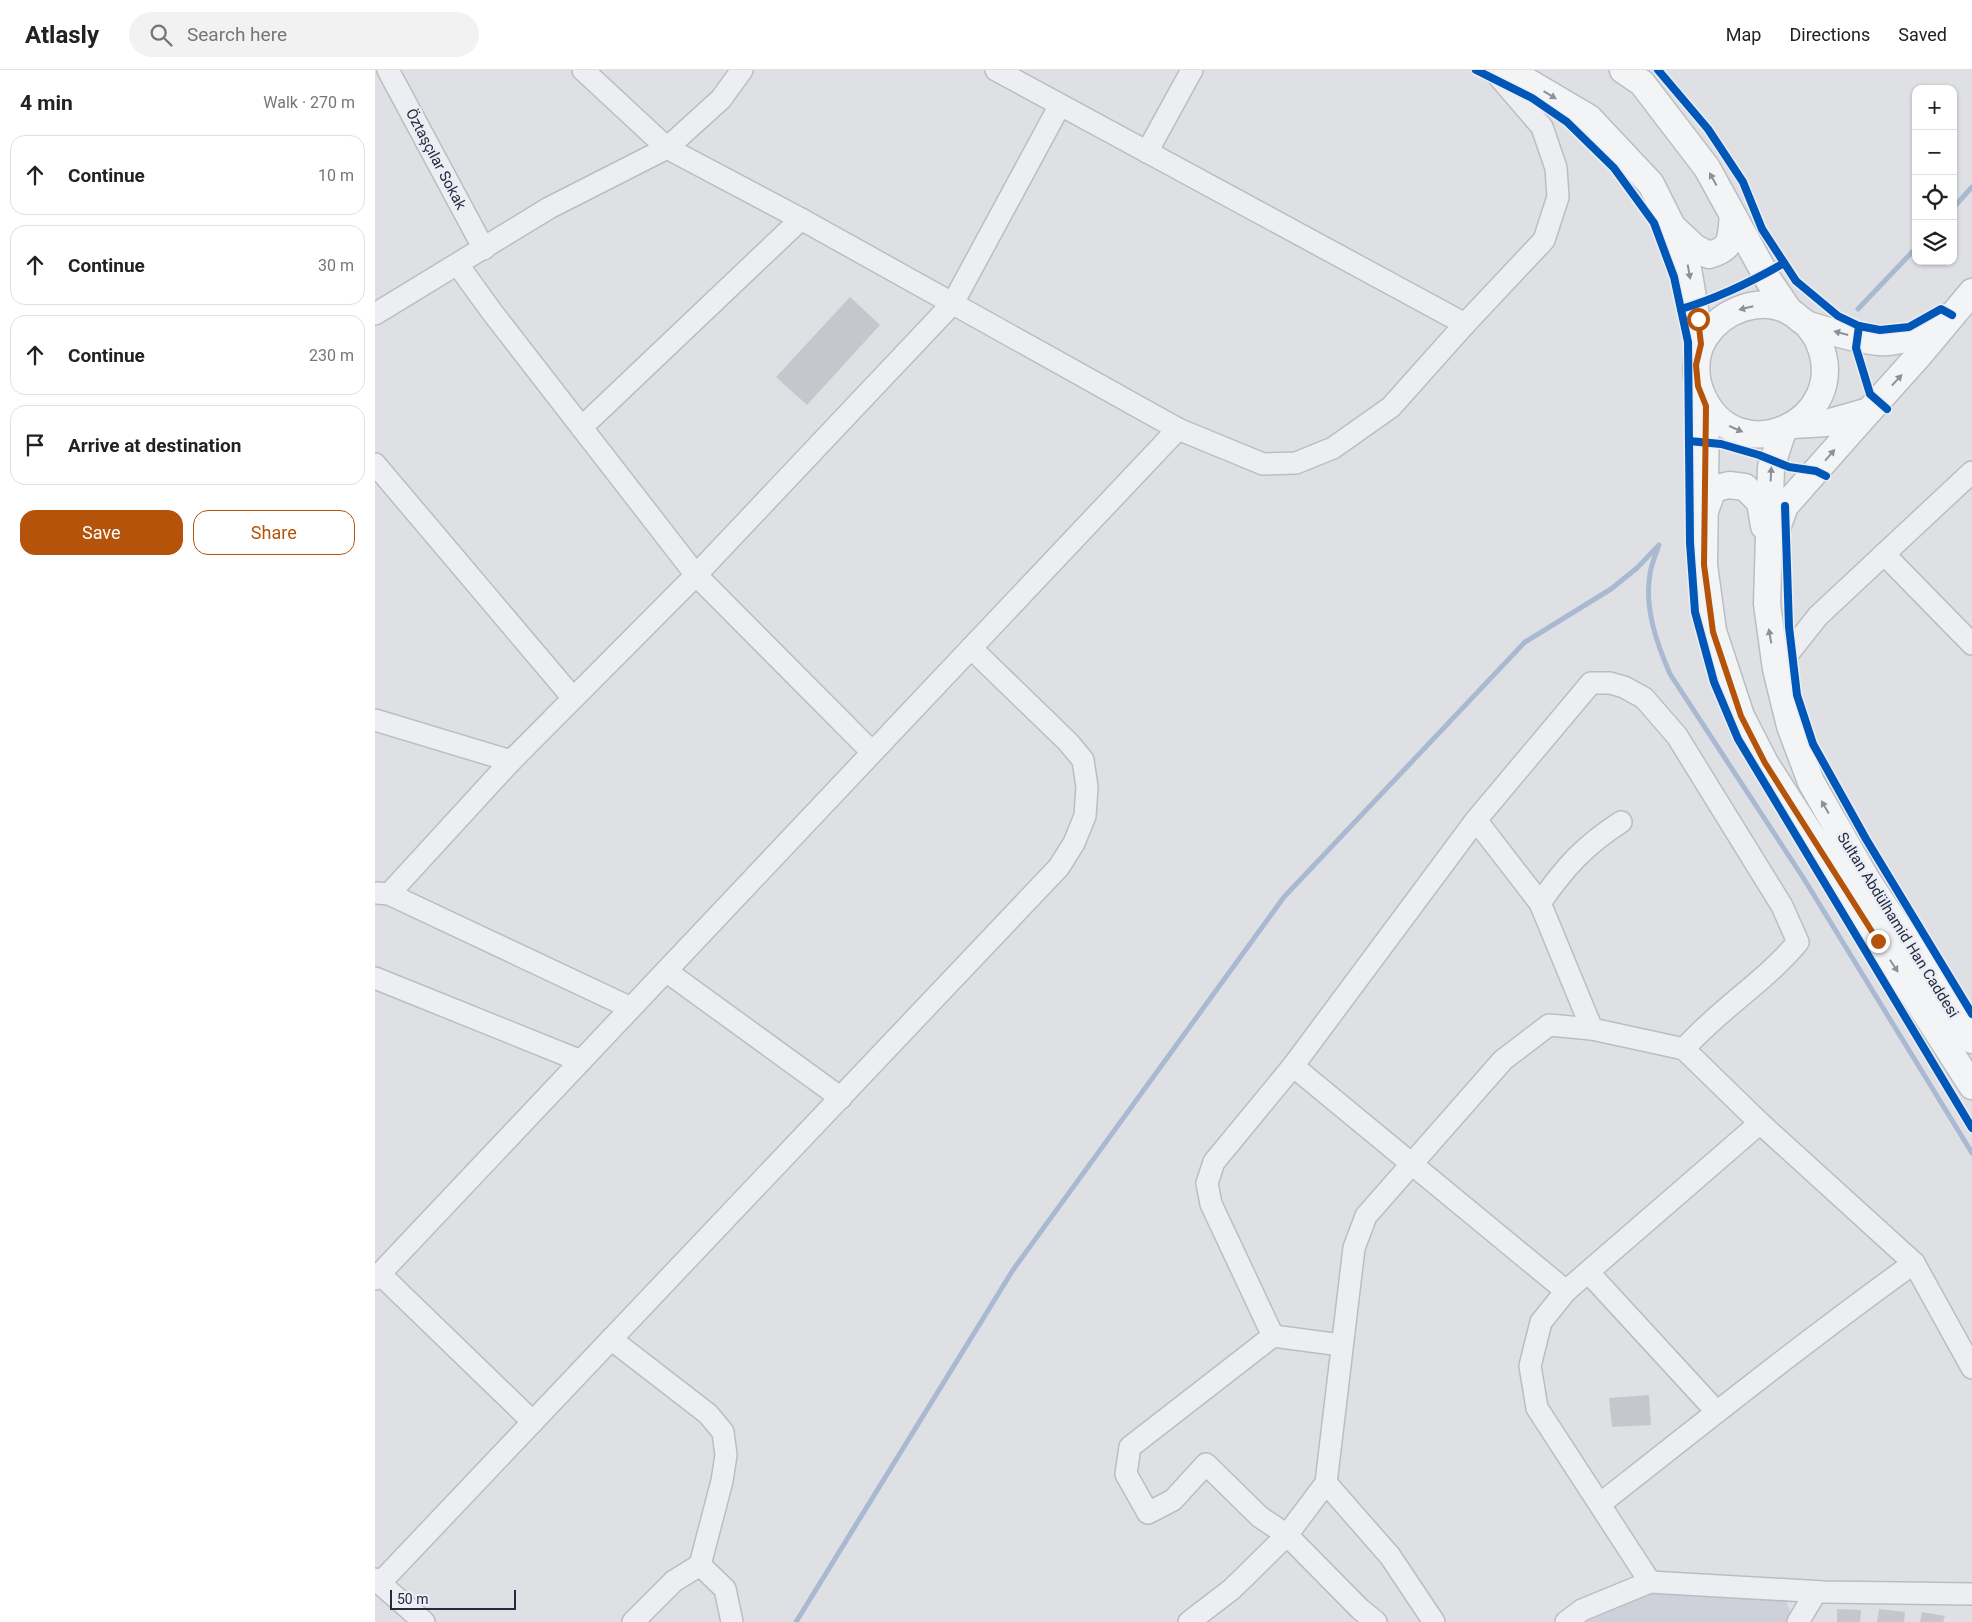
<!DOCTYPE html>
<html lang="en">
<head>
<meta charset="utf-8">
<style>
	:root { --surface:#fff; --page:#f2f2f2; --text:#222; --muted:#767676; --line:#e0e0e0; --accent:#b45309 }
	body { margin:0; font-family:Roboto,sans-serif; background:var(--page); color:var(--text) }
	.controls { position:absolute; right:15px; top:15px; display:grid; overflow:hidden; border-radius:10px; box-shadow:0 1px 4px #0004 }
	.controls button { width:45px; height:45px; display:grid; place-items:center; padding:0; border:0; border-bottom:1px solid var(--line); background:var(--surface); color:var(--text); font:25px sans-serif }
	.scale { position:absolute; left:15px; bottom:12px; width:126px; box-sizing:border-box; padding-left:5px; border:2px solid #252b3e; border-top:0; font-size:14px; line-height:18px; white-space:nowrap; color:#252b3e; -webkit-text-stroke:4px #ebeef5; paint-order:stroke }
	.stop { position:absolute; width:15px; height:15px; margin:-11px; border:4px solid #b45309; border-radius:50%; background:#fff }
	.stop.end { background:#b45309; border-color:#fff; box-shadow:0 1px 5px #0008 }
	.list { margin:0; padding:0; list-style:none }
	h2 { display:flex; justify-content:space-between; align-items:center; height:65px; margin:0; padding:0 20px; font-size:21px }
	h2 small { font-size:16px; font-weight:400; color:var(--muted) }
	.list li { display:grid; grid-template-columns:32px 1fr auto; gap:15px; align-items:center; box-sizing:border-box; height:80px; margin:0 10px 10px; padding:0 10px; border:1px solid var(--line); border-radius:15px }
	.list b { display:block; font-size:19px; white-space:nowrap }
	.list em { font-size:16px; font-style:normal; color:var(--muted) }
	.actions { display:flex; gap:10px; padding:15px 20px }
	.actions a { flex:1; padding:11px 0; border:1px solid var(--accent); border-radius:15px; text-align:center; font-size:18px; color:var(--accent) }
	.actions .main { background:var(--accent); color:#fff }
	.icon { flex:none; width:28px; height:28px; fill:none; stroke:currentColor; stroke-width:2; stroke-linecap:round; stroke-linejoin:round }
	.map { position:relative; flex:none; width:1597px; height:1552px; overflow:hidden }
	header { display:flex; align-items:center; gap:30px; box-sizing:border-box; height:70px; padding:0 25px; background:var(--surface); border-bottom:1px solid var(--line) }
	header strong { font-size:24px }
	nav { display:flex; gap:28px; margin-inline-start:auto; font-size:18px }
	.search { width:350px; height:45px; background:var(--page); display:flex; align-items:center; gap:12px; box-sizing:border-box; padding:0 18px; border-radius:28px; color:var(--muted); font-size:19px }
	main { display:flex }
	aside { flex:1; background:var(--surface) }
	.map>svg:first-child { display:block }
</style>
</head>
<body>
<header>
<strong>Atlasly</strong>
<div class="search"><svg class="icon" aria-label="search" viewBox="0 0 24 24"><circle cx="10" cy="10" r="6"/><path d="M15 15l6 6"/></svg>Search here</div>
<nav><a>Map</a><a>Directions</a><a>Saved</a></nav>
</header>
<main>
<aside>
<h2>4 min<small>Walk · 270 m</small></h2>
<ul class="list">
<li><svg class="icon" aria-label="ahead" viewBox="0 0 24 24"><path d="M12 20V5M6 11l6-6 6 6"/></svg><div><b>Continue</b></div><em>10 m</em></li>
<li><svg class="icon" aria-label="ahead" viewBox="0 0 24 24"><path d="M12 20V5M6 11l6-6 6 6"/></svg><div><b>Continue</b></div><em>30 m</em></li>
<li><svg class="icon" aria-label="ahead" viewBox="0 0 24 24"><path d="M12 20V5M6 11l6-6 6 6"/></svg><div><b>Continue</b></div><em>230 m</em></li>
<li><svg class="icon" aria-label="arrive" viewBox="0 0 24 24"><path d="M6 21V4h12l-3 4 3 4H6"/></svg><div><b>Arrive at destination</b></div></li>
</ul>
<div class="actions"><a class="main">Save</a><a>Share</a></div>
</aside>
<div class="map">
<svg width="1597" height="1552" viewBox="0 0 1597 1552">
	<rect width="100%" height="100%" fill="#dfe0e4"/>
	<polygon fill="#ced1da" points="1266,1522 1411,1531 1416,1543 1411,1552 1205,1552"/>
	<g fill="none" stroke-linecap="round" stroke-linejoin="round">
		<g stroke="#aab9d2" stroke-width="5">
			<polyline points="1578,138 1597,117"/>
			<polyline points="1483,239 1541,178"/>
			<path d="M 1283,478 C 1280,486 1276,495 1275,504 C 1269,538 1282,574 1295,604 L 1429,809 L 1597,1083"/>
			<polyline points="421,1552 638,1200 909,827 1150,572 1236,519 1262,498 1284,475"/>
		</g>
	</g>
	<g fill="#c6c7cc">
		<polygon points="475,227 505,255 432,335 401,307"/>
		<polygon points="1274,1325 1276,1355 1237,1357 1234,1328"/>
		<polygon points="1462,1539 1486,1540 1485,1552 1462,1552"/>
		<polygon points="1504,1539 1530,1542 1529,1552 1502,1552"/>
		<polygon points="1547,1542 1570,1546 1568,1552 1545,1552"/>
	</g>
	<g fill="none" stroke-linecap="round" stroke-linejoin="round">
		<g stroke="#bcbdc2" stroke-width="24">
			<g id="minor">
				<polyline points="13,0 109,179"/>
				<polyline points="208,0 292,78 426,149 803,359 888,394 921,393 958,378 1016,337 1090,254 1169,170 1183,127 1181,98 1167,57 1118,0"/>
				<polyline points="621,0 1090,254"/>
				<polyline points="772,82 817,0"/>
				<polyline points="83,195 117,242 321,505 497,682"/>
				<polyline points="0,244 174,138 292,78 346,29 367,0"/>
				<polyline points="207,357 426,149"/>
				<polyline points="0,394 198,628"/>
				<polyline points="1509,484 1597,574"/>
				<polyline points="1401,599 1443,546 1597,402"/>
				<polyline points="0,650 136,691"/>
				<polyline points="1101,750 1165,833 1217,959"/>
				<polyline points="2,823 14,824 256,938"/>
				<polyline points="14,824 136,691 321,505 578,233 685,35"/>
				<path d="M 1165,833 C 1190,797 1209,776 1246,752"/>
				<polyline points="291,901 466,1028"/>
				<polyline points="0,908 206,991"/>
				<polyline points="918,996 1191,1221"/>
				<polyline points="1214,1203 1341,1341"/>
				<polyline points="5,1204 158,1352"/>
				<polyline points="0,1209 803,359"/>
				<path d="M 898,1266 L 836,1134 L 832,1113 L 839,1092 L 918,996 L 1101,750 L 1216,613 L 1235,613 L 1249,617 L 1269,628 L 1302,666 L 1407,836 L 1423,872 C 1390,912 1344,939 1309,979"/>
				<polyline points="236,1269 333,1344 348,1362 351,1385 347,1411 325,1495"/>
				<polyline points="966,1275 898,1266 755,1377 751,1404 773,1443 798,1430 831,1394 885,1447 912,1465 985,1539 1001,1552"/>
				<polyline points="951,1413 1015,1486 1059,1552"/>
				<path d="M 1225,1434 C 1329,1352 1432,1270 1539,1193"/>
				<polyline points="0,1509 49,1552"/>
				<polyline points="1275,1512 1162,1338 1155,1296 1166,1252 1191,1221 1385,1053"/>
				<polyline points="5,1513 684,797 699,773 710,746 712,717 708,690 693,672 596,578"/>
				<polyline points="258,1552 299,1511 325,1495 350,1519 357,1552"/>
				<polyline points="814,1552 857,1519 912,1465 951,1413 979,1178 991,1146 1128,990 1174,955 1217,959 1309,979 1385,1053 1539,1193 1597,1298"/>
				<polyline points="1191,1552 1207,1540 1275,1512 1449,1522 1597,1524"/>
				<polyline points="1423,1552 1441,1522"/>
			</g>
		</g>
		<g stroke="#babdc2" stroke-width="29">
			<g id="major">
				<polyline points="1133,0 1214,48 1276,114 1297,156 1312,193 1326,274"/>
				<polyline points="1248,0 1267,13 1332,98 1394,211 1415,242"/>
				<path d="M 1301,160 L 1320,178 L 1334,185 C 1359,178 1355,168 1358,146"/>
				<path d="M 1432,254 C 1436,260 1442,266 1444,273 C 1477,352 1361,404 1327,325 C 1319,307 1319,284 1330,267 C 1348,240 1385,225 1416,242 C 1422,246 1427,252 1434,255 C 1456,262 1482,270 1504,272 C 1531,274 1554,258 1577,245"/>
				<polyline points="1331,335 1329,495 1338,561 1366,646 1390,693 1597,1016"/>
				<polyline points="1418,355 1452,353 1494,341 1546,283 1597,222"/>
				<polyline points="1408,361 1396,397 1392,534 1401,599 1415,656 1436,712 1492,810 1597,970"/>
				<polyline points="1330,441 1338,419 1354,415 1370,417 1385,432 1389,456"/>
				<polyline points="1400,464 1410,436 1494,341"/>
			</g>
		</g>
		<use href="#minor" stroke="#edeef1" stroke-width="21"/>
		<use href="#major" stroke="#f3f4f5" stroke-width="26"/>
		<g stroke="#ebeef5" stroke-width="11">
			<g id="cycleway">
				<polyline points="1101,0 1157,28 1192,52 1239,98 1279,153 1299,207 1313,272 1315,473 1320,542 1339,612 1363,669 1597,1058"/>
				<polyline points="1283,0 1333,59 1368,112 1387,159 1421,211 1463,246 1484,256 1505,260 1534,257 1566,239 1577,245"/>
				<path d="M 1306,239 C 1343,228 1376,212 1409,193"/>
				<polyline points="1484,256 1481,278 1495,324 1512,339"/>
				<polyline points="1314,371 1346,374 1384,385 1414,397 1441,401 1451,406"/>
				<polyline points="1410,436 1414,557 1422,625 1438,674 1491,769 1597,944"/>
			</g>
		</g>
		<use href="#cycleway" stroke="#0057b8" stroke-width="8"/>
	</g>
	<defs><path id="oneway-solid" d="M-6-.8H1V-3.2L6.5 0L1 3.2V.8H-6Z" transform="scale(1.25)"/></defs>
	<g fill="#8c909a">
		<use href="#oneway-solid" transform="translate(1175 25) rotate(31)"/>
		<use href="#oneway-solid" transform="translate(1338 109) rotate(-119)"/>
		<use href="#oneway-solid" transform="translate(1314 202) rotate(80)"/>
		<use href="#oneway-solid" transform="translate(1371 238) rotate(166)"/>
		<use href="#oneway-solid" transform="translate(1466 263) rotate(-165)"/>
		<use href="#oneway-solid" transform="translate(1522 310) rotate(-47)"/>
		<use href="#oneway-solid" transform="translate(1361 359) rotate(24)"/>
		<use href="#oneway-solid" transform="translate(1455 385) rotate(-49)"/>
		<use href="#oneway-solid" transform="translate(1396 404) rotate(-87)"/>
		<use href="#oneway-solid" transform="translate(1395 566) rotate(-100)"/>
		<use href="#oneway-solid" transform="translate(1450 737) rotate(-120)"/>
		<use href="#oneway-solid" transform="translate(1519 896) rotate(57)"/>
	</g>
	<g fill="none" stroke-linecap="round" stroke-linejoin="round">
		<polyline stroke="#b45309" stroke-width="6" points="1323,249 1326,274 1321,295 1323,316 1331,336 1329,495 1338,562 1366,646 1390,693 1503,871"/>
	</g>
	<g text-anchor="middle" stroke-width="5" stroke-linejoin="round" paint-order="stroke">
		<g font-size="15" fill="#252b3e" stroke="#ebeef5">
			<text transform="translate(61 89) rotate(62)" y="5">Öztaşçılar Sokak</text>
			<text transform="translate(1523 855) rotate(58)" y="5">Sultan Abdülhamid Han Caddesi</text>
		</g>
	</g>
</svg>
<div class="controls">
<button>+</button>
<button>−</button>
<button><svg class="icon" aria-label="locate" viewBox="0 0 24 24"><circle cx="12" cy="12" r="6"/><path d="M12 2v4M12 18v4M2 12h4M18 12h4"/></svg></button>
<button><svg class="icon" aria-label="layers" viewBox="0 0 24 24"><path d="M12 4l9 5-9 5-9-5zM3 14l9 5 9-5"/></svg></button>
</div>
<div class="scale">50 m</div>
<div class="stop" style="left:1323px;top:249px"></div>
<div class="stop end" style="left:1503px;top:871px"></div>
</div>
</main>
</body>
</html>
